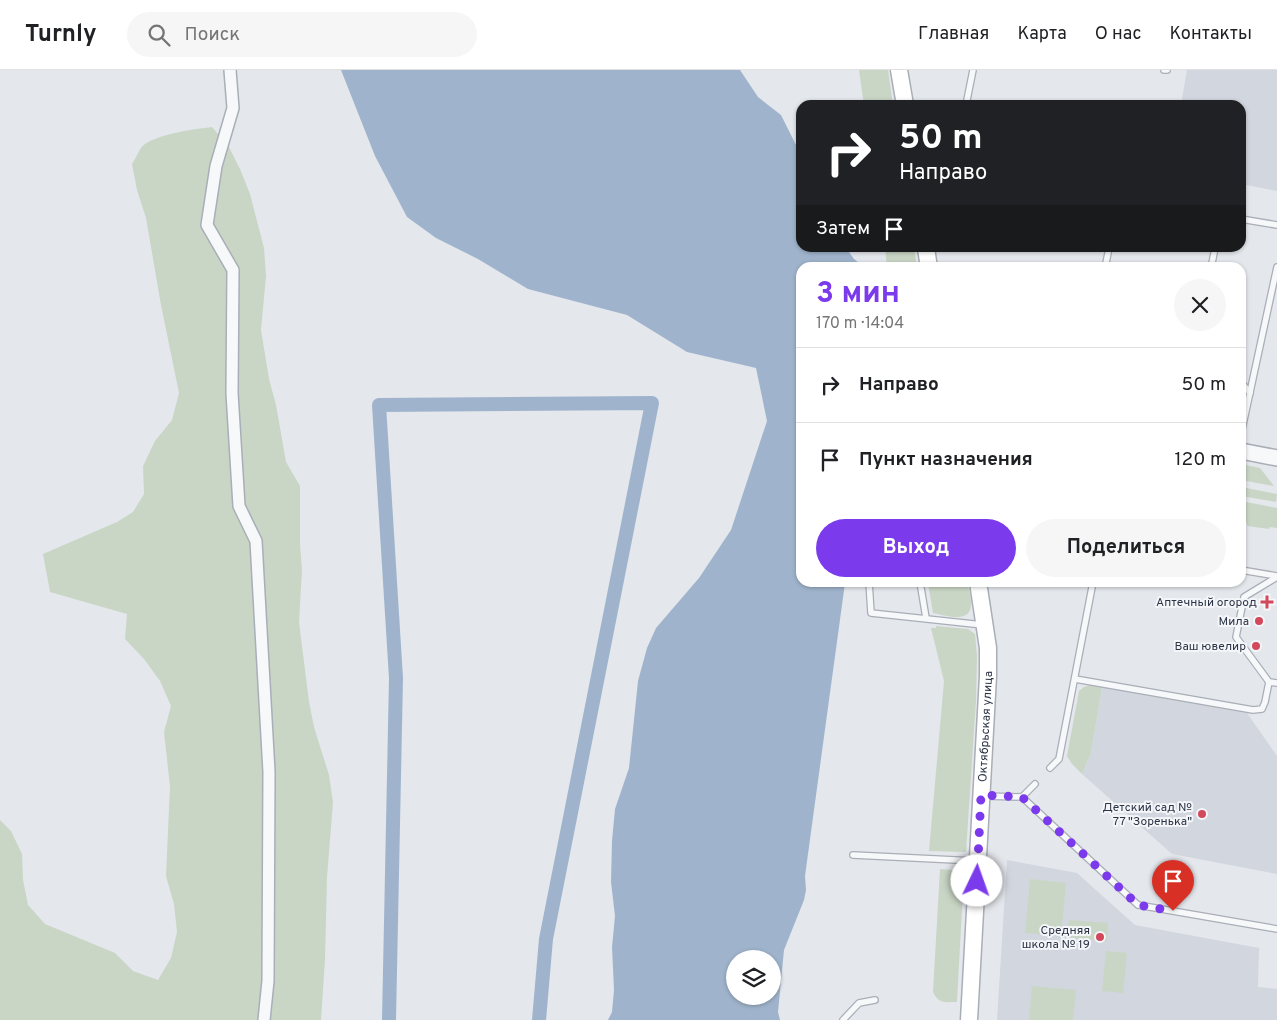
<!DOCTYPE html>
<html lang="ru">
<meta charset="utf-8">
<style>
body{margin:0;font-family:Overpass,sans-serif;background:#f6f6f6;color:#202124;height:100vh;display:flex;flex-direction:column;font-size:19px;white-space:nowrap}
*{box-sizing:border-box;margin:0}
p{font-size:16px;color:#757577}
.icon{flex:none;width:28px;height:28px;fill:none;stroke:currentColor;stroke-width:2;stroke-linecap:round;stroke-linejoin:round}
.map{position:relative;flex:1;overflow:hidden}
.sheet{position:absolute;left:796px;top:192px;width:450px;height:325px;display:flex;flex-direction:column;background:#fff;border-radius:15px;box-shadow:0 1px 4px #0004}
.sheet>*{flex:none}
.top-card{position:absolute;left:796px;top:30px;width:450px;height:152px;border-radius:15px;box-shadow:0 1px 4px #0004;background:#202124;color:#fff;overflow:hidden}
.tools{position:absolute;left:726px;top:880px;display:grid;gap:10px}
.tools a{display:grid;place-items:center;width:55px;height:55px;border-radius:50%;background:#fff;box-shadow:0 1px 4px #0004;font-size:25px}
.pin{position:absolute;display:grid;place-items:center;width:42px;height:42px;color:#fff;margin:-51px -21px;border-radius:50% 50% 50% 0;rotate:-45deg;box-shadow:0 0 5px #0007}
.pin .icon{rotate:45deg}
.me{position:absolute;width:55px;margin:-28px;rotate:3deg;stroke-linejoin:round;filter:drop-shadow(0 0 4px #0008)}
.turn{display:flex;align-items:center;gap:18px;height:105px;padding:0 20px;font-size:22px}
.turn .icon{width:65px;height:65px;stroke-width:2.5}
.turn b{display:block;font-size:35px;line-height:42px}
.then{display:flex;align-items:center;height:48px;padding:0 20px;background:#0003;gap:10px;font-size:19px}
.round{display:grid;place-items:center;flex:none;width:52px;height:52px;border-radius:26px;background:#f6f6f6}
.overview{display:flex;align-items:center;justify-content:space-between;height:85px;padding:0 20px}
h1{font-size:30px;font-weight:700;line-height:38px;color:#7c3aed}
.primary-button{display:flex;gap:10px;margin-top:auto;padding:10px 20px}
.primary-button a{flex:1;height:58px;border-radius:30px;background:#7c3aed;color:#fff;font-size:20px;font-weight:700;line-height:58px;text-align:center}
.primary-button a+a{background:#f6f6f6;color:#202124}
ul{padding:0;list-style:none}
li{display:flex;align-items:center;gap:15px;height:75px;padding:0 20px;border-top:1px solid #e0e0e0}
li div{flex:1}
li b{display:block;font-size:19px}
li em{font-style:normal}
header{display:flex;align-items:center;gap:30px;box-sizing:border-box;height:70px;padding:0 25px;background:#fff;border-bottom:1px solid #e0e0e0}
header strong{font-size:24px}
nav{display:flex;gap:28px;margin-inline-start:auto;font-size:18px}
.search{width:350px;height:45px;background:#f6f6f6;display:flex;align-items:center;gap:12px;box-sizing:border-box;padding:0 18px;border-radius:28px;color:#757577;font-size:19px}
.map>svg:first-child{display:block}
</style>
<header>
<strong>Turnly</strong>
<div class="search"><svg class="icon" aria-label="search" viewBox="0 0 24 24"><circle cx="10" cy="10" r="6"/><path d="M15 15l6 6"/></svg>Поиск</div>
<nav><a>Главная</a><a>Карта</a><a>О нас</a><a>Контакты</a></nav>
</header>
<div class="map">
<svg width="1277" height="950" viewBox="0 0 1277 950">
<rect width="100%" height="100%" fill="#e4e7ec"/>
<!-- built -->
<g fill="#d2d6de">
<path d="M1187,0H1277V121L1241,114V35H1181Z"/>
<path d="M1102,617L1247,643L1277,686V804L1172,784L1082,704L1091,683Z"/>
<path d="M1007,790L1077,803L1135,855L1259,878L1258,917L1277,919V950H997Z"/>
</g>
<!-- green -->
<g fill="#c9d6c5">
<path d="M859,0H888L893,35H864Z"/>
<path d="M212,57L229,77L240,99L250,124L264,178L266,206L261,260L269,309L276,335L286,392L300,416V474L302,500L299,552L309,632L314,657L329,705L333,732L327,807L325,889L321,950H0V750L11,761L22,784L23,810L28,835L45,854L115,883L133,901L158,910L171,888L177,862L174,834L166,806L170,716L164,662L171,636L160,611L144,589L125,569L127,544L50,522L43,484L117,452L133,442L144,424L143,396L155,371L172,350L179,323L161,235L146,148L137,120L132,94C136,89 139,78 145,74C159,64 195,59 212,57Z"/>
<path d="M885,178H914L917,197H887Z"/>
<path d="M1241,394L1260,398L1274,416L1241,410Z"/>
<path d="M1241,417L1277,424L1276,432L1241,426Z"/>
<path d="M1241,431L1277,438V458L1270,457L1269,459L1247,456V453L1241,452Z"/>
<path d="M928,513H967C969,520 972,529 971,536C969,554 944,545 933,543Z"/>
<path d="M936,556L968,559L975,564L977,586L976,631L966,782L929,781L944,611L931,558H936Z"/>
<path d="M1090,615L1102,617L1091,683L1082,704L1072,694L1067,686L1079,621L1084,617Z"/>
<path d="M940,799L964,801L957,932C944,932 939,934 933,922Z"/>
<path d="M1030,809L1066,813L1061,866L1025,863Z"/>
<path d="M1069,850L1108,853L1107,871L1067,867Z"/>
<path d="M1106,881L1127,883L1123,923L1102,921Z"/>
<path d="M1032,916L1076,920L1073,950H1029Z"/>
</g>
<!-- water -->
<path fill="#9fb4cc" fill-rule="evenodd" d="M341,0H740L758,27L781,45L797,77L801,82V178H846L854,189L864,197L801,198V512L845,513L805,806L806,820L804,830L784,880L778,942L780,950H608L612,942L614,920L612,877L615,846L611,812L612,771L615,739L629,698L638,611L647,578L656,558L699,508L731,460L767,351L756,298L687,282L627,245L528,219L478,189L436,168L407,147L375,86ZM735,889H772V926H735Z"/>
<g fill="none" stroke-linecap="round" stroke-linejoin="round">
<!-- canal -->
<path stroke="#9fb4cc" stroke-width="14" d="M389,950L396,608L379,335L652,333L546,869L539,950"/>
<!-- service casing -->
<g stroke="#a9aeb7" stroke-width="8">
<g id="service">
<path d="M1164,0H1167"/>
<path d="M966,35L973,0"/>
<path d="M1241,149L1277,155"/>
<path d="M1105,198L1109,178"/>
<path d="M1211,198L1215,178"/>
<path d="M1241,312L1250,323"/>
<path d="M1241,364L1277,197"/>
<path d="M1241,500L1277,506"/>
<path d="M1277,507L1244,527L1236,567L1269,612L1277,613"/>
<path d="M869,512L871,543L983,555"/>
<path d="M920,512L926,548"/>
<path d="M1075,609L1253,640L1262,639L1265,632L1269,612"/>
<path d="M1050,698L1059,689L1093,512"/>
<path d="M984,726L1022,727L1138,835L1277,859"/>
<path d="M1022,727L1035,714"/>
<path d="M853,785L976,791"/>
<path d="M843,950L859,933L875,930"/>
</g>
</g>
<!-- minor casing -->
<g stroke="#a9aeb7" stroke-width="14">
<path id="minor" d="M230,0L233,38L216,96L207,155L233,200L232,323L239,436L256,471L269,702L268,911L264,950"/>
</g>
<!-- tertiary casing -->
<g stroke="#a9aeb7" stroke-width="18">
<path id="tertiary" d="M1241,381L1277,388"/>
</g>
<!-- secondary casing -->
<g stroke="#a9aeb7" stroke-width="19">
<g id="secondary">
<path d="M899,0L905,35"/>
<path d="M926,178L929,198"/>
<path id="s1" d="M969,950L988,606V578L978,512"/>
</g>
</g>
<!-- service -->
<use href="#service" stroke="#f7f8fa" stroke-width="5.5"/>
<!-- minor -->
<use href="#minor" stroke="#f7f8fa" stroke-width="11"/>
<!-- tertiary -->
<use href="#tertiary" stroke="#f7f8fa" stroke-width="15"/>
<!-- secondary -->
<use href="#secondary" stroke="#fff" stroke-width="16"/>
</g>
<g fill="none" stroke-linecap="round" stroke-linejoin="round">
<!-- route -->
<path stroke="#7c3aed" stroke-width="9" stroke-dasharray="0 16.2" d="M977,811L981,725L1022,727L1138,835L1173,841"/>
</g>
<!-- markers -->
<g fill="#d1495b" stroke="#f4f6f9" stroke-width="2">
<path d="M1264.5 524.5h5v5h5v5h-5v5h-5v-5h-5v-5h5z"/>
<circle cx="1259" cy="551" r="5"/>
<circle cx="1256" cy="576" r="5"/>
<circle cx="1202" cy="744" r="5"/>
<circle cx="1100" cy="867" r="5"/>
</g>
<g text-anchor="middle" stroke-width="4" stroke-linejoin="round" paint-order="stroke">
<!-- poi labels -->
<g font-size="12" fill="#2b3445" stroke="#f4f6f9" text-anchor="end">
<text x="1257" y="536">Аптечный огород</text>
<text x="1249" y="555">Мила</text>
<text x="1246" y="580">Ваш ювелир</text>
<text x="1192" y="741">Детский сад №<tspan x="1192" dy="14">77 "Зоренька"</tspan></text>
<text x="1090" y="864">Средняя<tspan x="1090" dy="14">школа № 19</tspan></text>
</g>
<!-- street labels -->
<g font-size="12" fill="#2b3445" stroke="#f4f6f9">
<text dy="4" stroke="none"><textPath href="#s1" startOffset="294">Октябрьская улица</textPath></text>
</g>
</g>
</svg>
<div class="tools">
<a><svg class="icon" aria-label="layers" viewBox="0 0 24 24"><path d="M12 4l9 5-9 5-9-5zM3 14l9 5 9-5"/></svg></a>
</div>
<div class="pin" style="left:1173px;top:841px;background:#d93025"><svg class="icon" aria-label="arrive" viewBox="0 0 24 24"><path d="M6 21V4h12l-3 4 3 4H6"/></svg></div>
<svg class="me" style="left:977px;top:811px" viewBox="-20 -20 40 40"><circle r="19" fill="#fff"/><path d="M0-13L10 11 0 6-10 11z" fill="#7c3aed"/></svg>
<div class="top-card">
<div class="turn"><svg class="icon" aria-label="right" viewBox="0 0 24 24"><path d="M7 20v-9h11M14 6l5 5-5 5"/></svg><div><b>50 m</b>Направо</div></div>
<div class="then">Затем<svg class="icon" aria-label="arrive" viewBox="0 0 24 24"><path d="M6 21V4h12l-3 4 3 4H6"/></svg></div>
</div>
<section class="sheet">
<div class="overview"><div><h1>3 мин</h1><p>170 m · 14:04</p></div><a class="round"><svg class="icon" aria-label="close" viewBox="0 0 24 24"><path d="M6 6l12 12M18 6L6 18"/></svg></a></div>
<ul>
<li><svg class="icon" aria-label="right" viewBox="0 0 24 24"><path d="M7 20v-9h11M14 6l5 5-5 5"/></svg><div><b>Направо</b></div><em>50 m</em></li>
<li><svg class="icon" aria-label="arrive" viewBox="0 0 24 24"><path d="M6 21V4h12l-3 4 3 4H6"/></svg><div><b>Пункт назначения</b></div><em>120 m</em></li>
</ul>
<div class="primary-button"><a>Выход</a><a>Поделиться</a></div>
</section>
</div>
